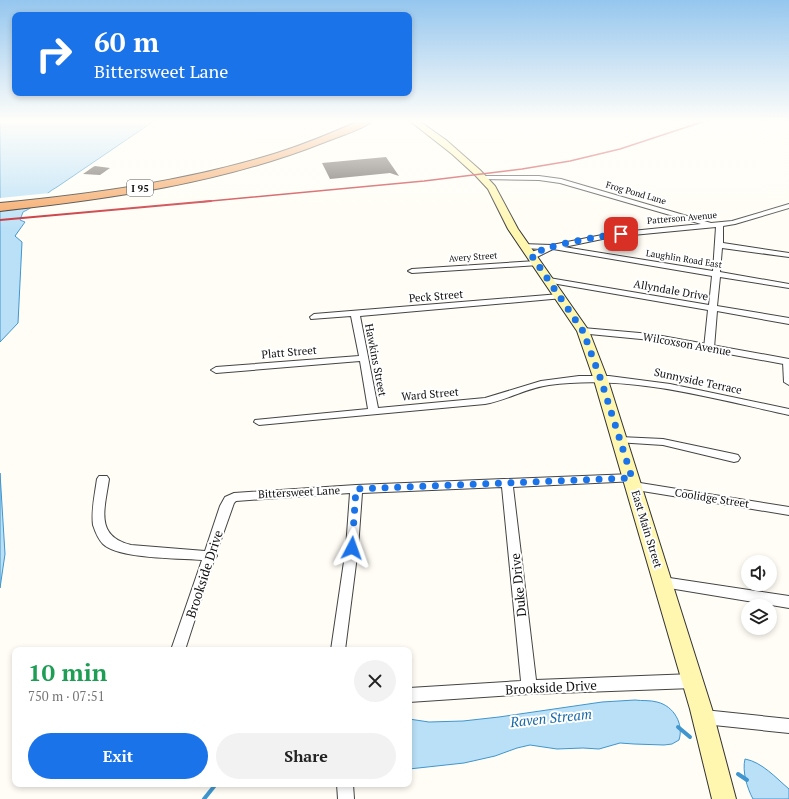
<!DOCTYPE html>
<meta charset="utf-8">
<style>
body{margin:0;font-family:"PT Serif",serif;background:#f2f2f2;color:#222;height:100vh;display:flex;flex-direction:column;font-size:15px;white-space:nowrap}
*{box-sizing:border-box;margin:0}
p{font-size:13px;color:#767676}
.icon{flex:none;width:22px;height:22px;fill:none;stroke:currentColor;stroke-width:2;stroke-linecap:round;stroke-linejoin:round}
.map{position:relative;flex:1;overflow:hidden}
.panel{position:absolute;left:12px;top:647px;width:400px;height:140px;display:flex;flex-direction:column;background:#fff;border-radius:8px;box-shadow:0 2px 6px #0003}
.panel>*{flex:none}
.banner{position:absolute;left:12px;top:12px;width:400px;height:84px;border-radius:8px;box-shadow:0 2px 6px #0003;background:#1a73e8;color:#fff;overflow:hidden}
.buttons{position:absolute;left:741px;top:555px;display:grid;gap:8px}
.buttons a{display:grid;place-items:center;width:36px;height:36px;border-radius:50%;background:#fff;box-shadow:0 2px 6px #0003;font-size:20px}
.pin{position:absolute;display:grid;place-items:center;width:34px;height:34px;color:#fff;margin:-17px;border-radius:8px;box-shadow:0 2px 6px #0006}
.me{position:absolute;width:44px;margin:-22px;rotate:4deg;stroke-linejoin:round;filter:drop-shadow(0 0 3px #0008)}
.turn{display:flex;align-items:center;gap:14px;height:84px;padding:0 16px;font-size:18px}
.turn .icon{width:52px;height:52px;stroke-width:2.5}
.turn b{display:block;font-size:28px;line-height:34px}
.round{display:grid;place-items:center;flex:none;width:42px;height:42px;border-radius:21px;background:#f2f2f2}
.summary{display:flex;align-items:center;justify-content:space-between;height:68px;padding:0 16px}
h1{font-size:24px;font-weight:700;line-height:30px;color:#1e9e55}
.button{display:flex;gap:8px;margin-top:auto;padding:8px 16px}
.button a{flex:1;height:46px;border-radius:24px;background:#1a73e8;color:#fff;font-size:16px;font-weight:700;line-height:46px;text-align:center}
.button a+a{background:#f2f2f2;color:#222}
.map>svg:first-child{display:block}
</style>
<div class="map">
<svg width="789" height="799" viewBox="0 0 789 799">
<rect width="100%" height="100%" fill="#fffdf5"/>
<!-- water -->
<g fill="#b9e0f7" stroke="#3f96cf">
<path d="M0,121H154L57,187C42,195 39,205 23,212L20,220L25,222L15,236L22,242L18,323L0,342Z"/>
<path d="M0,473L5,554L0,588Z"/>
<path d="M635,700C642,701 650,700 657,702C674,706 684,724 679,740L672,744L664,745L634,744L620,743L599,749L583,748L557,749L530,745L517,748L495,756L464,763L409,769V719L429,722L463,721L499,717L602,702Z"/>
<path d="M745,759C762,762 776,778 789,789V799H753C747,788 742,771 745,759Z"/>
</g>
<!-- pier -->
<path fill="#fffdf5" d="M50,193L38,206L0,210V198Z"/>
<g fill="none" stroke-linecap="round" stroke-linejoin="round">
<!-- stream -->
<g stroke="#3f96cf" stroke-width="4">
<path d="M678,727L690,737"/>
<path d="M738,774L747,780"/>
<path d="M204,799L216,784"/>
</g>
</g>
<!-- building -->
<g fill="#5a524d">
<path d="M386,157L399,176L390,173L330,179L322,163Z"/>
<path d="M93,167L95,166L110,168L100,175L83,174Z"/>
</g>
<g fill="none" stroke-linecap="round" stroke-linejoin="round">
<!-- minor casing -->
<g stroke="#444" stroke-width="2">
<g id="minor">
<path d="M484,176H539L561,179L711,223L732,221L789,204V208L735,224L723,226V243L789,253V257L722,248L720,272L789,284V288L720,277L717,306L789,318V324L717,311L714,348L709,351L704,348L708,310L546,282L545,280L549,278L709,305L712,276L553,249L535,258H529L528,256L531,252L541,249L524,248L520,246L521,244L552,245L612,233L701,224L560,183L539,180L482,179L481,178ZM716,227L713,271L564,247L612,237Z"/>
<path d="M536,261L540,263L539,265L412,273L408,271L412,269Z"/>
<path d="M560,294H563L564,296L563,298L360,316L378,408L485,398L541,381L579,376H609L670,384L789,409V415C711,398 630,374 549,385C527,388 507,400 485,404L259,425L254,422L255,420L368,409L360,361L216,373L211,370L216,367L359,356L351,316L311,319L310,317L314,314Z"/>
<path d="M788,359H789V385L784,382L783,362Z"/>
<path d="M620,437L663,439L734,454L738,455L740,458L738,461L734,462L663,445L616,442L615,440L616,438Z"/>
<path d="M632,474L636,475L638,478L636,481L513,487L536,680L693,674L698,676L700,681L698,686L693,688L529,694L409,702V688L521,681L502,487L362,493L358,548L345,650H331L346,548L350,493L236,501L234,503L216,554L217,556L214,560L185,650H171L202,560C178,558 119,559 103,544C98,539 95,531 93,525C91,510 95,494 97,479L99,476H107L109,479C105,508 94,536 131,545L205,551L220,506L225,497L234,493L356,485Z"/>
<path d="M634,482L789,507V515L630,489L628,486L630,483Z"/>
<path d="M663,577L789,596V608L663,587L658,586L656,582L658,578Z"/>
<path d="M704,710L789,719V733L704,724L699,722L696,717L699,712Z"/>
<path d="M337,784H353L354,799H338Z"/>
</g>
</g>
<!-- tertiary casing -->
<g stroke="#444" stroke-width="2">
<path id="tertiary" d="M583,328L651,334L789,359V365L651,340L579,333L578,331L579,329Z"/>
</g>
<!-- secondary casing -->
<g stroke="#333" stroke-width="2">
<path id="secondary" d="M410,121H419L446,140L480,170L495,186L518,229L589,331L608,380L712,709L736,799H712L690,709L594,380L577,331L508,229L488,189L474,174L452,154Z"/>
</g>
<!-- motorway casing -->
<g stroke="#222" stroke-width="2">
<path id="motorway" d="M359,121H372C364,129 337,137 325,142C222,183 110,199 0,211V203C93,194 187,181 277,153C305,144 332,133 359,121Z"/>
</g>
<!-- minor -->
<use href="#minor" fill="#fff" fill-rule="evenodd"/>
<!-- tertiary -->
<use href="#tertiary" fill="#fff" fill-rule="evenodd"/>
<!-- secondary -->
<use href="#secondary" fill="#fff6b0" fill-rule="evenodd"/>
<!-- motorway -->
<use href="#motorway" fill="#f5a25d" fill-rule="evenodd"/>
<!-- rail-far1 -->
<path stroke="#c4262e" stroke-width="1.5" d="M200,202L424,181L522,169L570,161L620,149L705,121"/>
<!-- rail -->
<path stroke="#c4262e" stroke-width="2" d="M0,220L211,201"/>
</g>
<!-- sky -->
<linearGradient id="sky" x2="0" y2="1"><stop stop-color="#95c6ee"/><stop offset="0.52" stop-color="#fffefa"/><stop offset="1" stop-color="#fffefa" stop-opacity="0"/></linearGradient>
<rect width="789" height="233" fill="url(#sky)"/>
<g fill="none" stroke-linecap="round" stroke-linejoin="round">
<!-- route -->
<path stroke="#1a73e8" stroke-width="7" stroke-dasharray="0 12.6" d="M352,548L356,489L632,478L601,380L583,331L532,256C538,246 606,235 621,234"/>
</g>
<g text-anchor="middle" stroke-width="4" stroke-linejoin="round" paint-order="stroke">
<!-- far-street labels -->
<g font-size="9" fill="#111" stroke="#fff">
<text transform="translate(636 193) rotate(16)" y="3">Frog Pond Lane</text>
<text transform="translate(682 218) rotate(-5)" y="3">Patterson Avenue</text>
<text transform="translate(473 257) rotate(-4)" y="3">Avery Street</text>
<text transform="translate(684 259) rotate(9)" y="3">Laughlin Road East</text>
</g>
<!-- shield labels -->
<rect fill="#fff" stroke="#585858" stroke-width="1" x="127" y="180" width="26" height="16" rx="3"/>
<g font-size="10" font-weight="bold" fill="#111">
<text x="140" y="192">I 95</text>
</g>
<!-- street labels -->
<g font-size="11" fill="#111" stroke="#fff">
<text transform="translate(671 290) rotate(10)" y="4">Allyndale Drive</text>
<text transform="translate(436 296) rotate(-5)" y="4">Peck Street</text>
<text transform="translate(687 344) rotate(10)" y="4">Wilcoxson Avenue</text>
<text transform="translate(289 352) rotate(-5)" y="4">Platt Street</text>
<text transform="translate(376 360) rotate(79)" y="4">Hawkins Street</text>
<text transform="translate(698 381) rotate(12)" y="4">Sunnyside Terrace</text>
<text transform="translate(430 394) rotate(-5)" y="4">Ward Street</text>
<text transform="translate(299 492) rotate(-3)" y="4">Bittersweet Lane</text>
<text transform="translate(712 498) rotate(9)" y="4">Coolidge Street</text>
<text transform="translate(647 529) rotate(73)" y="4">East Main Street</text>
</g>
<!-- near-street labels -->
<g font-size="13" fill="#111" stroke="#fff">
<text transform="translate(204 574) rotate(-72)" y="5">Brookside Drive</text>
<text transform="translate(518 585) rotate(-96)" y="5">Duke Drive</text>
<text transform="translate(551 687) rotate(-3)" y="5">Brookside Drive</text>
</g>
<!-- near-water labels -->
<g font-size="14" font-style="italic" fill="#1768a6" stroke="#fff">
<text transform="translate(551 718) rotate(-6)" y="5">Raven Stream</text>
</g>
</g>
</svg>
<div class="buttons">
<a><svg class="icon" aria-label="sound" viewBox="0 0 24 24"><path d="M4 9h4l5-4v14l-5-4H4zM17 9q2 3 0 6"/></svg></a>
<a><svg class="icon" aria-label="layers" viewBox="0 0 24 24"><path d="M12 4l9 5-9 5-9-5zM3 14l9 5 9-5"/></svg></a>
</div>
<div class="pin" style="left:621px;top:234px;background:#d93025"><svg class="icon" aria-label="arrive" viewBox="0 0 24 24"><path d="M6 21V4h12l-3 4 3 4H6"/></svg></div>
<svg class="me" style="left:352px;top:548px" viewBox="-20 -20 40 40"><path d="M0-17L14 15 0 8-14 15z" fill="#1a73e8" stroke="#fff" stroke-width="4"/></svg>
<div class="banner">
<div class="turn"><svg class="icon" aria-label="right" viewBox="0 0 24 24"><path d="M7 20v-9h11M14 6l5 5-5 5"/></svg><div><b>60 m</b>Bittersweet Lane</div></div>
</div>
<section class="panel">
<div class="summary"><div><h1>10 min</h1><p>750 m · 07:51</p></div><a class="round"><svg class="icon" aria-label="close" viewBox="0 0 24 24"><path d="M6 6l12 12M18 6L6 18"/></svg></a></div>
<div class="button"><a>Exit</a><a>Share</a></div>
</section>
</div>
